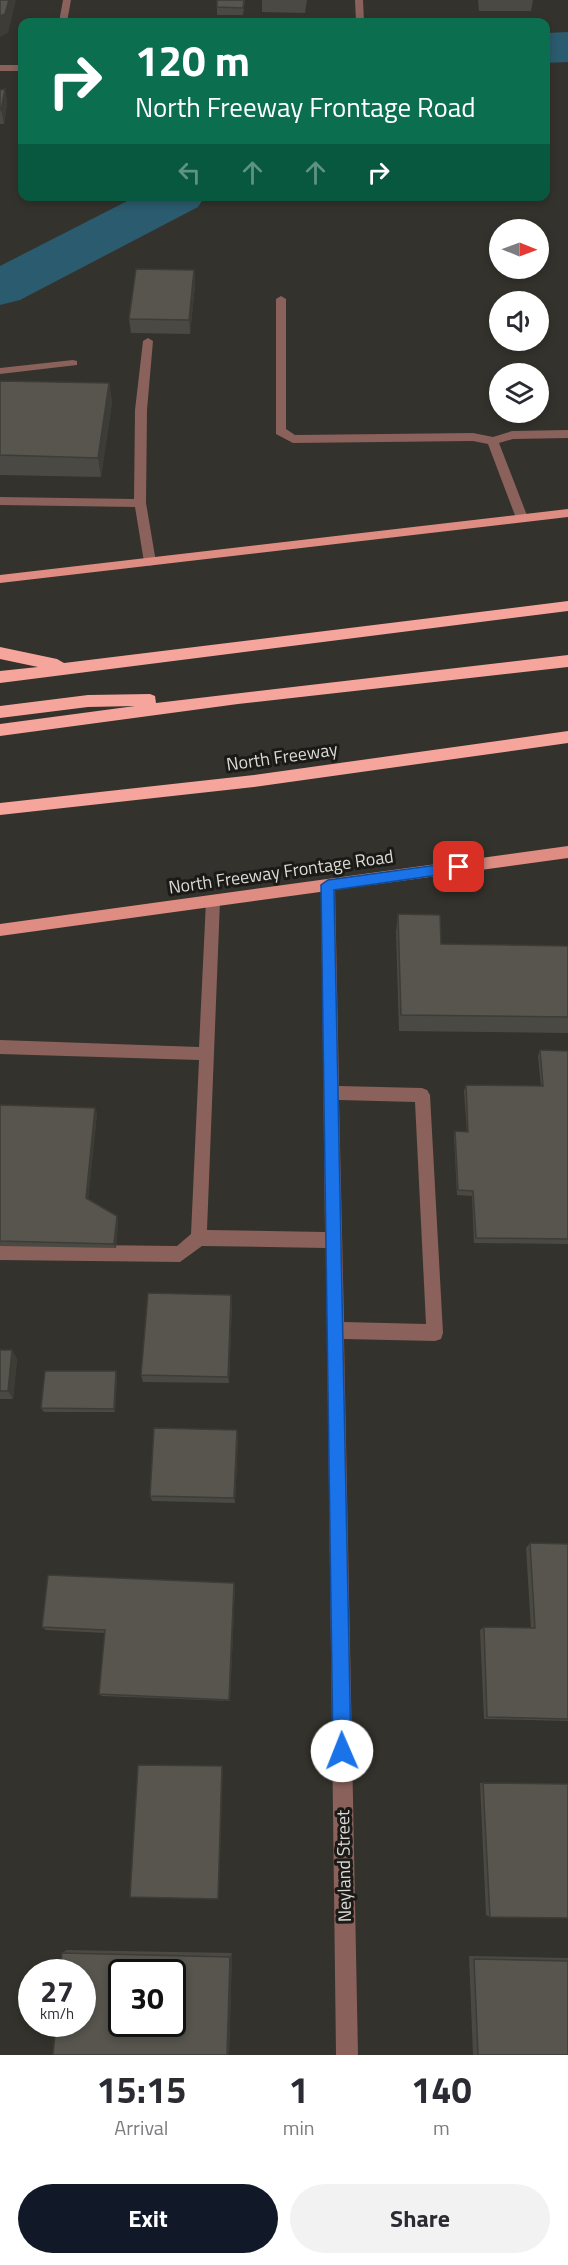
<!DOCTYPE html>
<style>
body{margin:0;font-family:"Titillium Web",sans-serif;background:#f2f2f3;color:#2b2b33;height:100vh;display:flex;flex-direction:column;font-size:22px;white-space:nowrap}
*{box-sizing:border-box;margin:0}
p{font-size:20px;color:#7c7c81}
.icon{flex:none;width:33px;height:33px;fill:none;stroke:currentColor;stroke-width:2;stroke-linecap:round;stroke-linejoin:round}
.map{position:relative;height:2055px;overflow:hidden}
.drawer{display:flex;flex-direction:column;background:#fff;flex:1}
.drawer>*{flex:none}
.hud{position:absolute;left:18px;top:18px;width:532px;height:183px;border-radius:12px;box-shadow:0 3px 9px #0003;background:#0b6e4f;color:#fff;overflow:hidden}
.needle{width:39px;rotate:91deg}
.buttons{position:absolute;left:489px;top:219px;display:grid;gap:12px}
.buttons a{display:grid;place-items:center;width:60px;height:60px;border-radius:50%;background:#fff;box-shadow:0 3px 9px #0003;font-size:30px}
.speed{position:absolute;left:18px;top:1959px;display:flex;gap:12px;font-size:30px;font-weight:700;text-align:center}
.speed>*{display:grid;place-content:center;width:78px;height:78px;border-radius:50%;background:#fff;box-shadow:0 3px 9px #0003;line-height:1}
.speed small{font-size:15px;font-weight:400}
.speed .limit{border:3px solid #111;border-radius:9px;background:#fff;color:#111}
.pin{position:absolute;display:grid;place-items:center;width:51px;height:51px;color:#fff;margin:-26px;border-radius:12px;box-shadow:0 3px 9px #0006}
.me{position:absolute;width:66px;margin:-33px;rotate:359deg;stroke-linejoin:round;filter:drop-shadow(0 0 4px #0008)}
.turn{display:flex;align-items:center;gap:21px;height:126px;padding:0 18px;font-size:27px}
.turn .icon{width:78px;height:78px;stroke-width:2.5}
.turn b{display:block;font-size:42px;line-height:51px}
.lanes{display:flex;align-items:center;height:57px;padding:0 18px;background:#0003;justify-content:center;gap:30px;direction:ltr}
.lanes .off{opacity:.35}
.eta{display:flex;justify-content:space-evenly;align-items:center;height:102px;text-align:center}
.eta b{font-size:36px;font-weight:700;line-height:42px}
.cta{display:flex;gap:12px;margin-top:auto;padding:12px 18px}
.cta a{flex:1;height:69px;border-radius:36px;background:#111827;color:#fff;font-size:24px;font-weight:700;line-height:69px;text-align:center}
.cta a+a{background:#f2f2f3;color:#2b2b33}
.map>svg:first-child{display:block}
</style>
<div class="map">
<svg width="568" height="2055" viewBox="0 0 568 2055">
<rect width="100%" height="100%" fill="#34322c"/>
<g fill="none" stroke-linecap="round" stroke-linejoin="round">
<!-- river -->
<g fill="#2b5b6e" fill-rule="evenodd">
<path d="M568,32V62L546,63V33Z"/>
<path d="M137,196H205L198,207L20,300L0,305V266Z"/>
</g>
<!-- minor -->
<g fill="#8a615b" fill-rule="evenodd">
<path d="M63,0H71L67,22H59Z"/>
<path d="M355,0H363L364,22H356Z"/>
<rect x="0" y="65" width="22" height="6"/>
<path d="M281,296L286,299V429L295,435L473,433L493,437L512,431L568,430V438L513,439L499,443L528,518L526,521L522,522L516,518L488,444L473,441L293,443L276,434V299Z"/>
<path d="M148,338L153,341L147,410L146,503L156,562L150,566L144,562L135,507L0,505V497L134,499L135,410L143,341Z"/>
<path d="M73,360L77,361V365L0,374V368Z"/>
<path d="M328,880L335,886L339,1086L422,1088L427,1090L430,1095L443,1333L441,1339L435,1341L344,1339L358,2055H336L326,1248L202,1246L180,1262L0,1260V1244L177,1246L191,1234L199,1060L0,1054V1040L199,1047L206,901L213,895L220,901L207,1230L325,1232L321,886ZM339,1100L415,1102L426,1324L344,1322Z"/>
</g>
<!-- major -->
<g fill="#df8d83" fill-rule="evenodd">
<path d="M568,509V517L0,583V575Z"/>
<path d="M568,846V858L0,936V924Z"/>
</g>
<!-- highway -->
<g fill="#f5a59b" fill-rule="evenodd">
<path d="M568,601V611L0,683V671L38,667L0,659V647L57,659L64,663Z"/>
<path d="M568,655V667L238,704L0,736V724L135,706L88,707L0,718V706L88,695L150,694L155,696L156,703Z"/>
<path d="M568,731V743L254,787L0,815V803L254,775Z"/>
</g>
</g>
<!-- wall -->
<g fill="#4b4943">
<path d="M217,0H245L243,15H217Z"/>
<path d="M262,0H307L305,13L262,12Z"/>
<path d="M478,0H533L531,11H479Z"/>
<path d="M5,89L7,103L4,124H0V90Z"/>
<path d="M194,270L195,284L190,334L131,333L129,319Z"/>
<path d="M0,381L109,383L112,402L101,477L0,475Z"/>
<path d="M398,914L441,944L568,946V1033L399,1031L396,932Z"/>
<path d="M540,1050L568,1051V1244L474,1243L472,1196L457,1195L454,1137L455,1131L467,1132L464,1091L466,1085L541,1086L538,1056Z"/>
<path d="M0,1105L95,1108L97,1113L88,1199L118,1221L116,1248L0,1246Z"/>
<path d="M232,1303L229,1383L143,1382L141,1375Z"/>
<path d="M0,1350H12L17,1359L13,1399H0Z"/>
<path d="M117,1375L115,1412H44L41,1408Z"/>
<path d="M238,1436L235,1503L152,1501L150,1496Z"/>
<path d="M530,1543L568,1544V1721L484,1719L480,1630L484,1627L531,1628L526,1548Z"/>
<path d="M235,1586L230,1701L102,1696L99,1694L105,1633L46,1630L42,1627Z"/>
<path d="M480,1783H483L490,1917L486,1915Z"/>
<path d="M67,1950L232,1953L229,2055H53L62,1953Z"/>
<path d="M469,1956L568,1958V2055H473Z"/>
</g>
<!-- shaded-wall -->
<g fill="#3d3c37">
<path d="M9,0H16L8,33L0,37V16Z"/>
<path d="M5,89L7,103L4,124L1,110Z"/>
<path d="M194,270L195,284L190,334L189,320Z"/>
<path d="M109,383L112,402L101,477L98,458Z"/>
<path d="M95,1108L97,1113L88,1203L86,1198Z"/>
<path d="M117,1216L118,1221L116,1248L114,1244Z"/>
<path d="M231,1295L232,1303L229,1383L228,1377Z"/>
<path d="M12,1350L17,1359L13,1399L8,1391Z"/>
<path d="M116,1371L117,1375L115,1412L114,1409Z"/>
<path d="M237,1430L238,1436L235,1503L234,1498Z"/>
<path d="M234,1583L235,1586L230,1701L229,1700Z"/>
<path d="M222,1766L223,1767L219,1897L218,1899Z"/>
<path d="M232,1953L229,2055H227L230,1957Z"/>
</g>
<!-- building -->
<g fill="#57554e" stroke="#3d3c37" stroke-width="1.5" fill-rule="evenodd">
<path d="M0,0H9L5,14L0,16Z"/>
<path d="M217,0H244L243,8L217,7Z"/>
<path d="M5,89L1,110H0V90Z"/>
<path d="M136,269L194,270L189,320L129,319Z"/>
<path d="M0,381L109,383L98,458L0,455Z"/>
<path d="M398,914L440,915L441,944L568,946V1017L401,1015Z"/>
<path d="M540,1050L568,1051V1239L476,1238L473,1191L458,1190L455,1131L468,1132L466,1085L543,1086Z"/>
<path d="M0,1105L95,1108L86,1198L117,1216L114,1244L0,1241Z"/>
<path d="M148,1293L231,1295L228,1377L141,1375Z"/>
<path d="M0,1350H12L8,1391H0Z"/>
<path d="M45,1371H116L114,1409L41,1408Z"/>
<path d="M154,1428L237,1430L234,1498L150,1496Z"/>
<path d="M530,1543L568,1544V1719L487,1717L484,1627L535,1628Z"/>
<path d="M48,1575L234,1583L229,1700L99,1694L105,1630L42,1627Z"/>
<path d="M138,1765L222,1766L218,1899L130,1897Z"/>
<path d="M483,1783L568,1784V1918L490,1917Z"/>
<path d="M62,1953L230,1957L227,2055H53L56,2024H82V1972H60ZM122,1972H172V2024H122Z"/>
<path d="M474,1959L568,1961V2055H478Z"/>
</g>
<!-- route -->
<path fill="#1a73e8" stroke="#114b97" stroke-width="1.5" d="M459,862L465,867L459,872L334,890L351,1751L348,1757L342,1760L335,1757L333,1751L321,885L328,880Z"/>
<g text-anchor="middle" stroke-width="6" stroke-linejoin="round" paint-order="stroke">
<!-- street labels -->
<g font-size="18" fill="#dbdad6" stroke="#1b1a17">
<text transform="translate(282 757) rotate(-8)" y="6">North Freeway</text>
<text transform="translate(281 872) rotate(-8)" y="6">North Freeway Frontage Road</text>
<text transform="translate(344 1866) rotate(-91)" y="6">Neyland Street</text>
</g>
</g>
</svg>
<div class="buttons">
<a><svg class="needle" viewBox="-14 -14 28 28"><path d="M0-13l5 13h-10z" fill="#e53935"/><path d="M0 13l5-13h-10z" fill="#7c7c81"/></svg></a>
<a><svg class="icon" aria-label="sound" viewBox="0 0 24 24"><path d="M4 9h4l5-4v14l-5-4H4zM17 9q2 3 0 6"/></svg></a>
<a><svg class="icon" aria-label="layers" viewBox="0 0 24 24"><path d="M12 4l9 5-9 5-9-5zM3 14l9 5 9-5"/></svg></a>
</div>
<div class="speed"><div>27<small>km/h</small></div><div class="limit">30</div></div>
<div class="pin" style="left:459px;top:867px;background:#d93025"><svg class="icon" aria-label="arrive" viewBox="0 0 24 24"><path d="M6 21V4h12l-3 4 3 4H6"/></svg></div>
<svg class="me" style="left:342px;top:1751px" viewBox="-20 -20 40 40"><circle r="19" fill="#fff"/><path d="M0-13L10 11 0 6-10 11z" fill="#1a73e8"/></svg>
<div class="hud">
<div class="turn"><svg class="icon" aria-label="right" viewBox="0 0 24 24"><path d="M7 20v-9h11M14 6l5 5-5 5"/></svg><div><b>120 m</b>North Freeway Frontage Road</div></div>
<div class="lanes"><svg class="icon off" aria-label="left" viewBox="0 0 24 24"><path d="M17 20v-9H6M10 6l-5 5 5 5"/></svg><svg class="icon off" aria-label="ahead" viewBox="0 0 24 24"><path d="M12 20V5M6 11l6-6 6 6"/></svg><svg class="icon off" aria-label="ahead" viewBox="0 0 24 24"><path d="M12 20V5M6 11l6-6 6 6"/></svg><svg class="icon" aria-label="right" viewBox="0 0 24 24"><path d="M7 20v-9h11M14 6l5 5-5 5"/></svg></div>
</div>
</div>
<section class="drawer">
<div class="eta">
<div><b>15:15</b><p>Arrival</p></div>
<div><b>1</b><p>min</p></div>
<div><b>140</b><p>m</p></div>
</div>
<div class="cta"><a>Exit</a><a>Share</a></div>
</section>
